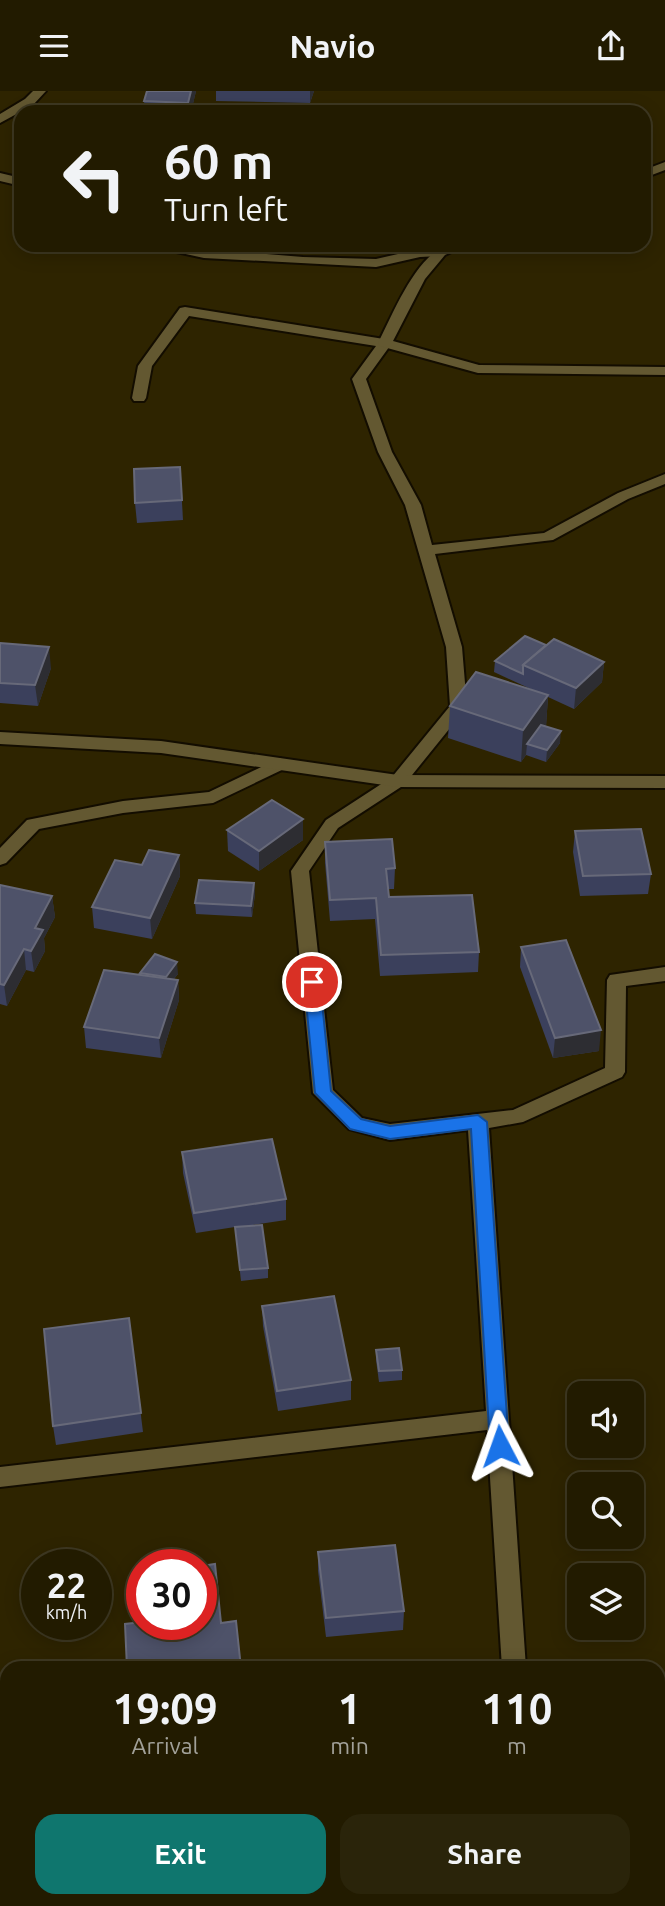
<!DOCTYPE html>
<style>
body{margin:0;font-family:Ubuntu,sans-serif;background:#2a240a;color:#f1f3f6;height:100vh;display:flex;flex-direction:column;font-size:26px;white-space:nowrap}
*{box-sizing:border-box;margin:0}
p{font-size:23px;color:#a2a199}
.icon{flex:none;width:38px;height:38px;fill:none;stroke:currentColor;stroke-width:2;stroke-linecap:round;stroke-linejoin:round}
.map{position:relative;flex:1;overflow:hidden}
.sheet{position:absolute;left:0px;top:1570px;width:665px;height:247px;display:flex;flex-direction:column;background:#221b00;border-radius:21px 21px 0 0;box-shadow:0 4px 18px #0003,0 0 0 2px #3f3922}
.sheet>*{flex:none}
.top-card{position:absolute;left:14px;top:14px;width:637px;height:147px;border-radius:21px;box-shadow:0 4px 18px #0003,0 0 0 2px #3f3922;background:#221b00;color:#f1f3f6;overflow:hidden}
.controls{position:absolute;left:567px;top:1290px;display:grid;gap:14px}
.controls a{display:grid;place-items:center;width:77px;height:77px;border-radius:14px;background:#221b00;box-shadow:0 4px 18px #0003,0 0 0 2px #3f3922;font-size:35px}
.speed{position:absolute;left:21px;top:1458px;display:flex;gap:14px;font-size:35px;font-weight:700;text-align:center}
.speed>*{display:grid;place-content:center;width:91px;height:91px;border-radius:50%;background:#221b00;box-shadow:0 4px 18px #0003,0 0 0 2px #3f3922;line-height:1}
.speed small{font-size:18px;font-weight:400}
.speed .limit{border:10px solid #d22;background:#fff;color:#111}
.pin{position:absolute;display:grid;place-items:center;width:60px;height:60px;color:#fff;margin:-30px;border:4px solid #fff;border-radius:50%;box-shadow:0 2px 7px #0007}
.me{position:absolute;width:77px;margin:-38px;rotate:356deg;stroke-linejoin:round;filter:drop-shadow(0 0 5px #0008)}
.turn{display:flex;align-items:center;gap:24px;height:147px;padding:0 35px;font-size:32px}
.turn .icon{width:91px;height:91px;stroke-width:2.5}
.turn b{display:block;font-size:49px;line-height:60px}
.eta{display:flex;justify-content:space-evenly;align-items:center;height:119px;text-align:center}
.eta b{font-size:42px;font-weight:600;line-height:49px}
.cta{display:flex;gap:14px;margin-top:auto;padding:14px 35px}
.cta a{flex:1;height:80px;border-radius:21px;background:#0f766e;color:#fff;font-size:28px;font-weight:600;line-height:80px;text-align:center}
.cta a+a{background:#2a240a;color:#f1f3f6}
header{display:flex;justify-content:space-between;align-items:center;height:91px;padding:0 35px;background:#221b00;font-size:32px;font-weight:600}
.map>svg:first-child{display:block}
</style>
<header><svg class="icon" aria-label="menu" viewBox="0 0 24 24"><path d="M4 6h16M4 12h16M4 18h16"/></svg>Navio<svg class="icon" aria-label="share" viewBox="0 0 24 24"><path d="M12 15V3M7 8l5-5 5 5M5 13v7h14v-7"/></svg></header>
<div class="map">
<svg width="665" height="1815" viewBox="0 0 665 1815">
<rect width="100%" height="100%" fill="#2e2400"/>
<g fill="none" stroke-linecap="round" stroke-linejoin="round">
<!-- minor casing -->
<g stroke="#130d00" stroke-width="4">
<g id="minor">
<path d="M33,0H46L33,14L0,32V23L25,8Z"/>
<path d="M0,82L21,87V95L0,90Z"/>
<path d="M156,154L303,166L376,168L420,158L440,157L447,161L440,165L420,166L376,176L204,167L158,157Z"/>
<path d="M185,216L390,249L392,252L366,288L392,361L421,414L432,454L544,442L618,402L665,383V393L628,408L553,449L435,463L462,556L467,616L404,694L338,737L309,780L333,999L362,1027L390,1033L513,1019L605,977L607,889L610,884L665,876V890L626,895L625,981L622,986L523,1031L489,1037L526,1577H502L487,1339L0,1396V1376L486,1320L468,1039L390,1049L349,1038L313,1002L291,780L326,729L392,686L450,615L446,556L405,414L378,361L352,288L376,255L189,225L152,275L146,307L144,310H134L132,307L138,275L180,217Z"/>
<path d="M280,667L289,673L286,677L213,712L123,722L39,738L6,772L0,774V757L27,729L123,710L209,701Z"/>
<path d="M7,1673V1697L0,1698V1674Z"/>
<rect x="500" y="1810" width="26" height="5"/>
</g>
</g>
<!-- tertiary casing -->
<g stroke="#130d00" stroke-width="4">
<g id="tertiary">
<path d="M665,71V79L644,87V79Z"/>
<path d="M447,154H466L445,164L425,188L393,250L479,274L665,276V284L478,282L380,255L378,252C393,223 415,166 447,154Z"/>
<path d="M0,641L161,650L398,684L665,685V697L398,696L161,662L0,653Z"/>
</g>
</g>
<!-- minor -->
<use href="#minor" fill="#635831" fill-rule="evenodd"/>
<!-- tertiary -->
<use href="#tertiary" fill="#635831" fill-rule="evenodd"/>
</g>
<!-- wall -->
<g fill="#3b405c">
<path d="M196,0L191,21H145L144,10Z"/>
<path d="M216,0H314L310,12L216,10Z"/>
<path d="M340,154H370L355,156V162H344Z"/>
<path d="M180,376L183,429L137,432L135,412Z"/>
<path d="M0,552L51,577L38,615L0,612Z"/>
<path d="M546,554L604,571L602,591L574,618L548,606L546,635L560,652L546,671L526,664L521,671L448,647L450,615L535,600L494,581L495,570Z"/>
<path d="M227,739L303,749L259,780L228,760Z"/>
<path d="M575,740L651,783L648,803L580,805L573,761Z"/>
<path d="M325,751L395,777L394,798H388L389,806L479,861L478,881L380,885L375,828L330,830L325,772Z"/>
<path d="M179,764L180,785L152,848L94,837L92,816L142,774Z"/>
<path d="M254,792L255,803L252,826L196,823L195,812Z"/>
<path d="M0,794L52,805L55,826L44,847L45,860L34,881L26,879L7,915L0,913Z"/>
<path d="M521,856L599,960L553,967L520,876Z"/>
<path d="M140,882L178,883L174,888L178,889L179,909L161,967L86,957L84,936L140,884Z"/>
<path d="M182,1061L286,1108V1129L238,1136L268,1177V1187L241,1190L235,1136L196,1142L183,1082Z"/>
<path d="M262,1215L351,1289V1309L278,1320L263,1235Z"/>
<path d="M129,1227L143,1341L56,1354L53,1335Z"/>
<path d="M376,1259L402,1279V1289L379,1291L376,1269Z"/>
<path d="M318,1461L404,1520L403,1539L326,1546L318,1480Z"/>
</g>
<!-- shaded-wall -->
<g fill="#2d2d32">
<path d="M191,0H196L191,21H189L188,12Z"/>
<path d="M310,0H314L310,12Z"/>
<path d="M49,556L51,577L38,615L35,594Z"/>
<path d="M604,571L602,591L574,618L576,597Z"/>
<path d="M548,604L546,636L527,653L526,664L521,671L523,639Z"/>
<path d="M561,640L560,652L546,671L547,659Z"/>
<path d="M303,728V749L259,780V760Z"/>
<path d="M179,764L180,785L152,848L150,827Z"/>
<path d="M254,792L255,803L252,826L251,815Z"/>
<path d="M52,805L55,826L44,847L45,860L34,881L31,860L35,837Z"/>
<path d="M24,858L26,879L7,915L4,894Z"/>
<path d="M177,871L178,883L166,897V886Z"/>
<path d="M178,889L179,909L161,967L159,947Z"/>
<path d="M601,939L599,960L553,967L555,947Z"/>
</g>
<!-- building -->
<g fill="#4e5269" stroke="#676979" stroke-width="2">
<path d="M147,0H191L188,12L144,10Z"/>
<path d="M180,376L182,409L135,412L134,378Z"/>
<path d="M525,545L546,554L523,574V583L495,570Z"/>
<path d="M554,548L604,571L576,597L523,574Z"/>
<path d="M0,552L49,556L35,594L0,592Z"/>
<path d="M476,581L548,604L523,639L450,615Z"/>
<path d="M541,634L561,640L547,659L527,653Z"/>
<path d="M272,709L303,728L259,760L227,739Z"/>
<path d="M641,738L651,783L583,785L575,740Z"/>
<path d="M392,748L395,777L386,778L389,806L472,804L479,861L381,864L376,807L330,809L325,751Z"/>
<path d="M149,759L179,764L150,827L92,816L115,769L142,774Z"/>
<path d="M199,789L254,792L251,815L195,812Z"/>
<path d="M0,794L52,805L35,837L43,839L31,860L24,858L4,894L0,893Z"/>
<path d="M566,849L601,939L555,947L521,856Z"/>
<path d="M155,863L177,871L166,886L140,882Z"/>
<path d="M104,879L178,889L159,947L84,936Z"/>
<path d="M272,1048L286,1108L194,1122L182,1061Z"/>
<path d="M262,1134L268,1177L240,1179L235,1136Z"/>
<path d="M334,1205L351,1289L277,1300L262,1215Z"/>
<path d="M129,1227L141,1322L53,1335L44,1238Z"/>
<path d="M399,1257L402,1279L379,1280L376,1259Z"/>
<path d="M395,1454L404,1520L326,1527L318,1461Z"/>
<path d="M215,1473L221,1532L236,1530L241,1577H127L125,1533L142,1531V1533H201V1475Z"/>
</g>
<!-- route -->
<path fill="#1a73e8" stroke="#114b97" stroke-width="2" d="M312,886L320,891L331,1000L361,1028L390,1035L478,1024L487,1031L509,1355L506,1361L500,1363L493,1361L490,1355L471,1038L390,1048L350,1038L315,1002L304,891Z"/>
</svg>
<div class="controls">
<a><svg class="icon" aria-label="sound" viewBox="0 0 24 24"><path d="M4 9h4l5-4v14l-5-4H4zM17 9q2 3 0 6"/></svg></a>
<a><svg class="icon" aria-label="search" viewBox="0 0 24 24"><circle cx="10" cy="10" r="6"/><path d="M15 15l6 6"/></svg></a>
<a><svg class="icon" aria-label="layers" viewBox="0 0 24 24"><path d="M12 4l9 5-9 5-9-5zM3 14l9 5 9-5"/></svg></a>
</div>
<div class="speed"><div>22<small>km/h</small></div><div class="limit">30</div></div>
<div class="pin" style="left:312px;top:891px;background:#d93025"><svg class="icon" aria-label="arrive" viewBox="0 0 24 24"><path d="M6 21V4h12l-3 4 3 4H6"/></svg></div>
<svg class="me" style="left:500px;top:1355px" viewBox="-20 -20 40 40"><path d="M0-17L14 15 0 8-14 15z" fill="#1a73e8" stroke="#fff" stroke-width="4"/></svg>
<div class="top-card">
<div class="turn"><svg class="icon" aria-label="left" viewBox="0 0 24 24"><path d="M17 20v-9H6M10 6l-5 5 5 5"/></svg><div><b>60 m</b>Turn left</div></div>
</div>
<section class="sheet">
<div class="eta">
<div><b>19:09</b><p>Arrival</p></div>
<div><b>1</b><p>min</p></div>
<div><b>110</b><p>m</p></div>
</div>
<div class="cta"><a>Exit</a><a>Share</a></div>
</section>
</div>
